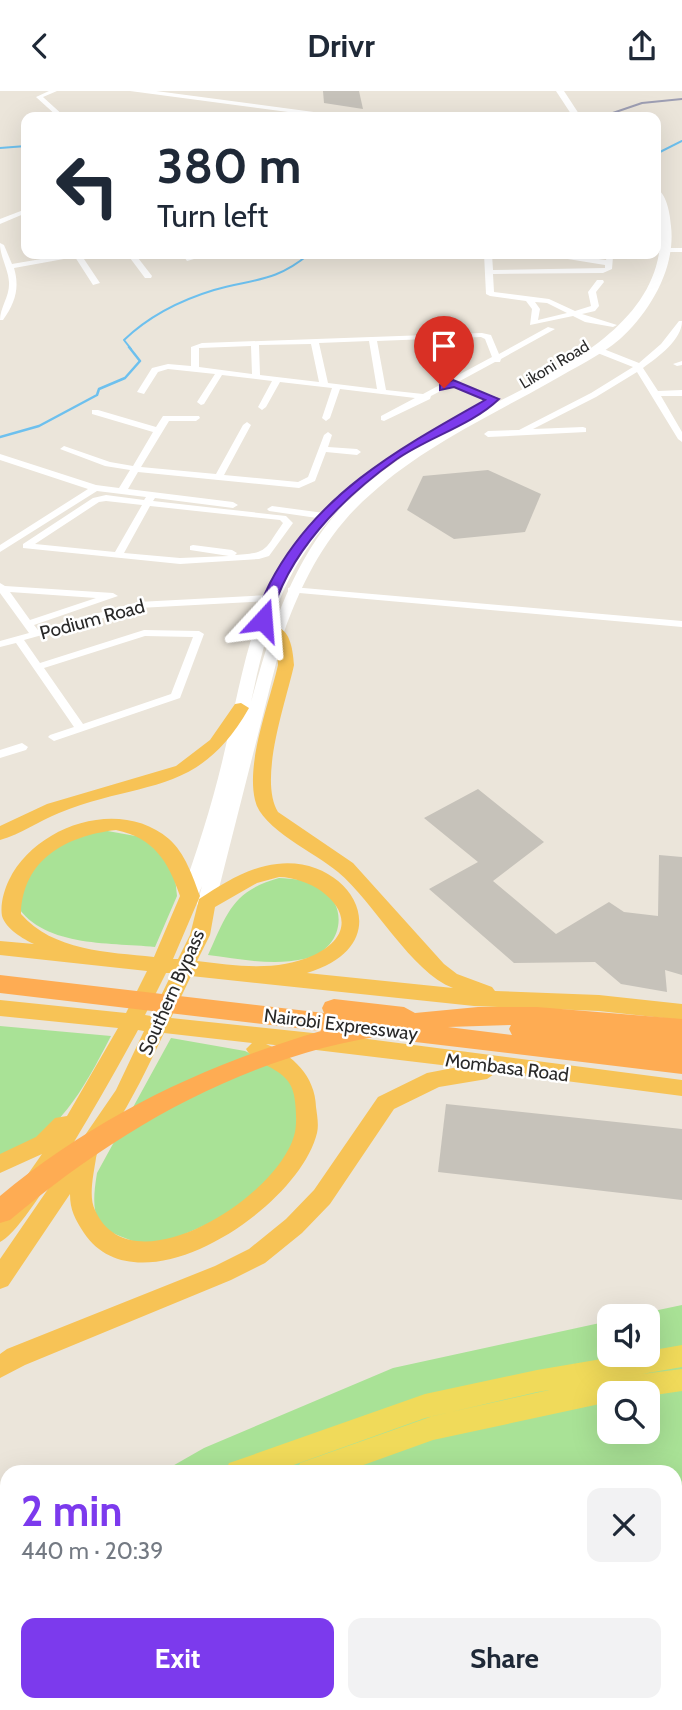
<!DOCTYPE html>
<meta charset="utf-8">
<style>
body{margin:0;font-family:Cabin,sans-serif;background:#f2f2f3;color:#1f2937;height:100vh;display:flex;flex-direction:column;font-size:26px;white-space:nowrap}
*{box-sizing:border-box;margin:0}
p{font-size:23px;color:#747a83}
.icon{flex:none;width:38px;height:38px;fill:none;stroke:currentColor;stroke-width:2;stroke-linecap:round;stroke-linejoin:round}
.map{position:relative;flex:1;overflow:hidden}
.details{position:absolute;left:0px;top:1374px;width:682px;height:247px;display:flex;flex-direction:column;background:#fff;border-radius:21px 21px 0 0;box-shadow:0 7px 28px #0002}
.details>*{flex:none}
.top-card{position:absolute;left:21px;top:21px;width:640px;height:147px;border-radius:14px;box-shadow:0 7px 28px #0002;background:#fff;color:#1f2937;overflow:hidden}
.fabs{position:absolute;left:597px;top:1213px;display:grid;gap:14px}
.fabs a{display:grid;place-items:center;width:63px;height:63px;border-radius:14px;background:#fff;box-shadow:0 7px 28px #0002;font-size:35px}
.pin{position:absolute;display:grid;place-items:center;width:60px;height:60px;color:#fff;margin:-72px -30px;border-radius:50% 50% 50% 0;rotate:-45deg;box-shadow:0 0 7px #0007}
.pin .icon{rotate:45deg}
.me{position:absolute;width:77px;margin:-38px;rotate:19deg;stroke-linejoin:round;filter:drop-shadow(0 0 5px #0008)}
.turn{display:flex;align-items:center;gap:24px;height:147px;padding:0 21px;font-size:32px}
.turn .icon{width:91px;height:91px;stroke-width:2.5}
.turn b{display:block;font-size:49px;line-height:60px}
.round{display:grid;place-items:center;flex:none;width:74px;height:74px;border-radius:14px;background:#f2f2f3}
.summary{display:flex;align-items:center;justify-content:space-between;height:119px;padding:0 21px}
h1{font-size:42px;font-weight:700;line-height:52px;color:#7c3aed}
.button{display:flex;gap:14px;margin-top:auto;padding:14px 21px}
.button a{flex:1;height:80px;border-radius:14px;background:#7c3aed;color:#fff;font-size:28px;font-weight:700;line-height:80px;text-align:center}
.button a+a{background:#f2f2f3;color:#1f2937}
header{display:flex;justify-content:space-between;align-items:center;height:91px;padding:0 21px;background:#fff;font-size:32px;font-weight:700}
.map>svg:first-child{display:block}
</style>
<header><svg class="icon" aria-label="back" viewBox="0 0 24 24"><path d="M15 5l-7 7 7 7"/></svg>Drivr<svg class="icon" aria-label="share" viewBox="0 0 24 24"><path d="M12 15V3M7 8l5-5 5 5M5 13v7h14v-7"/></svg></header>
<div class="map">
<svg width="682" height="1619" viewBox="0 0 682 1619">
<rect width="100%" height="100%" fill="#ebe5da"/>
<!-- green -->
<g fill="#a9e296" fill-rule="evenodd">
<path d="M102,739L141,746L163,765L175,786L177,805L155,856C108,851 40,857 14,810L37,761Z"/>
<path d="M279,787C292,788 309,788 321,796C351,818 341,860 304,868C273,875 239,868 208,864C227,823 232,800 279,787Z"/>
<path d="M0,935L111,945C83,999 59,1045 0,1069Z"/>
<path d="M171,947L245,960L278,976L296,999L297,1050L271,1087L226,1125L153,1157C104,1139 87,1141 97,1082Z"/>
<path d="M682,1214V1619H0V1471L7,1467V1614H676V1381H162L204,1357L393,1277L609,1230V1264H648V1225H630ZM609,1302H648V1340H609Z"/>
</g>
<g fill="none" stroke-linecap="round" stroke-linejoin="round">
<!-- stream-far1 -->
<g stroke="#6dc0ee" stroke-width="2">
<path d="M0,57L26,55"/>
<path d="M656,63L682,50"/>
<path d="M131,258L124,249C149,225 181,209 214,199C253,188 276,191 309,163"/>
</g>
<!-- stream -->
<path stroke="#6dc0ee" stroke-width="2.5" d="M0,346L39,335L97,304L99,298L125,287L140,270L129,256"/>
</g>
<!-- building -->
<g fill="#c6c2ba">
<path d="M323,0H359L363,18L324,12Z"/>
<path d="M488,379L541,403L525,441L454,448L407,419L423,385Z"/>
<path d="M478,698L544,751L493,790L556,843L609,811L624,821L658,825L659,764L682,766V884L665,879L667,901L621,893L595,871L514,872L429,798L478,771L424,727Z"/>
<path d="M446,1013L682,1038V1109L438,1081Z"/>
</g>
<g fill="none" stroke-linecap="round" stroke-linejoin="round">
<!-- minor -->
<g fill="#fff" fill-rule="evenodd">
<path d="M49,0H57L43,6L65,26H58L36,6Z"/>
<path d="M26,118V122L0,133V128Z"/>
<path d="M0,152L4,154L12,173L70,163H86L82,165L100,192L93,194L75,166L14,177C20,197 15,212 3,229H0C0,216 10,205 9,191C8,177 0,166 0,152Z"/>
<path d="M666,157H682V161H669L665,159Z"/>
<path d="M127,163H135L152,185L151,187H145Z"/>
<path d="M182,163H190L194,168L187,170Z"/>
<path d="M484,163H492L493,179L605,177V174L549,165L545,163H562L606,169L607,166H613L612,178L603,182L493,183L494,201L549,208L575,220L591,215L588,201L597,189H603L604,191L596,201L599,215L595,220L582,223L617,234L613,236L585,231L573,225L530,234L532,218L526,210L490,205L486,203ZM535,211L547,212L567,222L538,229L540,218Z"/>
<path d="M679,230H682C682,249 658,266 643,277L658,300L682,299V305H661L682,341V351L678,348L637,281L596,306L533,338L583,336L586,337V341L488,346L484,343L488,340L519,339L591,302L633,276L595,261V257H601L639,272L661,253Z"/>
<path d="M548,236L555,238L501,268L500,271H495L458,291L497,306V310H491L452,294L431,305L430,308L384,330L381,329V325L415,307L340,298L330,327L326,330L322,327L332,297L280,291L266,316L262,319L258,316L272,290L222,284L204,313L201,314L197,311L215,283L168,278L158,281L144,303L137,301L152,277L168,273L191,275V256L202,252L482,242L491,244L499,263ZM481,246L485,248L492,266L423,303L386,299L377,250L428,248L434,274L438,276L442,274L436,248ZM369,250L377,298L328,292L319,252ZM311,253L319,291L260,284L259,254ZM251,255L252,283L199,276V257Z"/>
<path d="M682,270V274L677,275L673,273Z"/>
<path d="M92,319H98L156,336L163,325H199L200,327L196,330H169L141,376L216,383L243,334L247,331L251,334L224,384L298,391L308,386L324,344L328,341L332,344L328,356L357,358L361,361L357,364L326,361L315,390L299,397L138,381L128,398L233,411L238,414L233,417L155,407L153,410L286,425L293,432L269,465L259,468L180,473L23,457V453L93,407L106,404L144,409L146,406L97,400L0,461V454L88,398L0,369V363L96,394L119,397L130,379L105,375L60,358L64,355L110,371L133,375L153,341L92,323ZM106,410L142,414L115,461L35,453L99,411ZM150,415L280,429L283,432C264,459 269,462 235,464L237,462L232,459L193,454L190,455V459L229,465L180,467L124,462Z"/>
<path d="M272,415L324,422L329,425L324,428L269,420L267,418Z"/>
<path d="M0,492L5,495L113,502L118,505L34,534L38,539L138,511L269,504L274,507L269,510L139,517L24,549L40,572L144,539L199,540L204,543L180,607L54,650L48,646L50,644L74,636L16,552L0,556V550L29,542L0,502ZM10,501L96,507L30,529ZM145,545L193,546L171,603L83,633L44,577Z"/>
<path d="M292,496L682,530V536L288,501V497Z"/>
<path d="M22,652L28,656L26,659L0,667V659Z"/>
</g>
<!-- secondary -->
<g fill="#fff" fill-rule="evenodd">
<path d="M130,0H156L351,26H326Z"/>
<path d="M556,0H564L581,26H573Z"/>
<path d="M656,97C667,103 670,123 671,135C676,177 650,221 620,248C600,265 574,277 552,290C490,325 424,355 371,403C328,440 303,488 284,541L215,813L212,817H200L197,813L202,795L196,809H184L181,805C197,760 212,714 223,667C240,597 249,523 290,461C303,440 321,422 338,404H348L350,407L347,411C378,381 413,357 451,336C523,294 652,250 660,154L656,155V130L660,131ZM345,412C292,470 271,537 251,611C269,527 284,475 345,412Z"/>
</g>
<!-- primary -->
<g fill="#f0da5a" fill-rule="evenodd">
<path d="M682,1254V1276L642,1283L682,1278V1300L648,1305V1302H609V1311L433,1349L344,1381H296L300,1372L433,1325L549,1299L537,1301L425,1327L274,1381H225L229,1372L238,1369L425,1303L537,1279L625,1264H648V1260Z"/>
<path d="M7,1471V1499L0,1502V1474Z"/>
<path d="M7,1516V1546L0,1549V1519Z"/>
</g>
<!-- trunk -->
<g fill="#f7c356" fill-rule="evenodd">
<path d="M277,536C291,540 293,561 294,574C286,611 258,688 278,721L353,772L444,873L457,883L492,896L495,900L599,904L682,913V929L599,920L474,915L191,885L171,927L360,947L682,989V1005L497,981L487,988L439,996L394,1018L330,1113L302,1142L265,1172L231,1189L25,1274L0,1287V1263L7,1258L215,1175L249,1158L286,1128L314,1099L378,1006L427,982L458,976L266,953C293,964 315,985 316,1016C317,1024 319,1034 317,1042C299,1117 139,1224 84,1142C75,1128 70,1119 70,1103L8,1195L0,1198V1168L116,999L144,940L138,939C119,974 27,1141 0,1151V1123L42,1063L0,1082V1063L36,1046L55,1027L67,1025L118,937L0,925V909L126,922L147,880L0,864V850L34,853C23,848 6,838 2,825C0,814 4,799 9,789C36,734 120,706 169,748C185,762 193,786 200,805L173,868H178L190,844L199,808C223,793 248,776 277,773C351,764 403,853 307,882L453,897C411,881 374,811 338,781C316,762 261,738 255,709C246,671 269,613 278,574L277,560L269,541ZM116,739C154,747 168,770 180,805L154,866C108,861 53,860 21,823C23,768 66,745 116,739ZM279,786C324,787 374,835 314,864C277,881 237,875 197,870L210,844L215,816L257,792ZM166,882H172L151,925L145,924ZM164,942L252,952L246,958C256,976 289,976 294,1004C296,1014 297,1032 295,1041C282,1104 131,1201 95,1119C88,1106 94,1081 96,1067C97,1059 107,1048 112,1040C132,1009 148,976 164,942Z"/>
<path d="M241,612L249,617C198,707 142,688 59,722C39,730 21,743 0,749V735L47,713L176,675L210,649L235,613Z"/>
</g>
<!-- motorway -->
<path fill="#feac53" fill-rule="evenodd" d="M0,884L324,922L322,917L325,911L334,908L404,916L415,922L478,916H537L682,928V983L407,950L398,948L396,943C251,961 119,1037 10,1129L0,1132V1105C96,1026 201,975 321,940L0,902ZM511,934L509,938L512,944L448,936Z"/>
<!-- rail -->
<path stroke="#9d9eb3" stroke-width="2" d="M601,26L642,12L682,8"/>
</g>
<!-- route -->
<path fill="#7c3aed" stroke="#51269a" stroke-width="2" d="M453,289L499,308C472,334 429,346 397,368C342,407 287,462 270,529L259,532C255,520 265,503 270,492C317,402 400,357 485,309L454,296L440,299V294Z"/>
<g text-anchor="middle" stroke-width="5" stroke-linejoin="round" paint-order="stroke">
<!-- far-street labels -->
<g font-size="16" fill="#292929" stroke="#fff">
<text transform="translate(554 273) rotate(-31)" y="6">Likoni Road</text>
</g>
<!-- street labels -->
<g font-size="19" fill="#292929" stroke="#fff">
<text transform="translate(92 528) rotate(-15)" y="7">Podium Road</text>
<text transform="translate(171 901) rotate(-66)" y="7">Southern Bypass</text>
<text transform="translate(341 933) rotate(7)" y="7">Nairobi Expressway</text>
<text transform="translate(507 976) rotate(7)" y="7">Mombasa Road</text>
</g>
</g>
</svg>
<div class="fabs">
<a><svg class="icon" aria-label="sound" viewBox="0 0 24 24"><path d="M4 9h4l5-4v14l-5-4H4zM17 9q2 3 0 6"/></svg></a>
<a><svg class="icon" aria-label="search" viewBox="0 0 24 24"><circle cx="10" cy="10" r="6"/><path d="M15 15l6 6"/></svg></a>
</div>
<div class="pin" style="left:444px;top:297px;background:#d93025"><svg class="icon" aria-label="arrive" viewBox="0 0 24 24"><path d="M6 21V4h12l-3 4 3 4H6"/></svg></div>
<svg class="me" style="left:263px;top:529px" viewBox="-20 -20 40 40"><path d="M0-17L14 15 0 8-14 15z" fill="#7c3aed" stroke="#fff" stroke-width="4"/></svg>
<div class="top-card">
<div class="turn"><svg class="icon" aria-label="left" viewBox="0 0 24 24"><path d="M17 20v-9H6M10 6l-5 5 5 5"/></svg><div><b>380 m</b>Turn left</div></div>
</div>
<section class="details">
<div class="summary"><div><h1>2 min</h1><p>440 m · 20:39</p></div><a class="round"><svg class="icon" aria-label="close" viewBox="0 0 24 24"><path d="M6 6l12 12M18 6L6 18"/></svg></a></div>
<div class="button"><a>Exit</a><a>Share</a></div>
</section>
</div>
